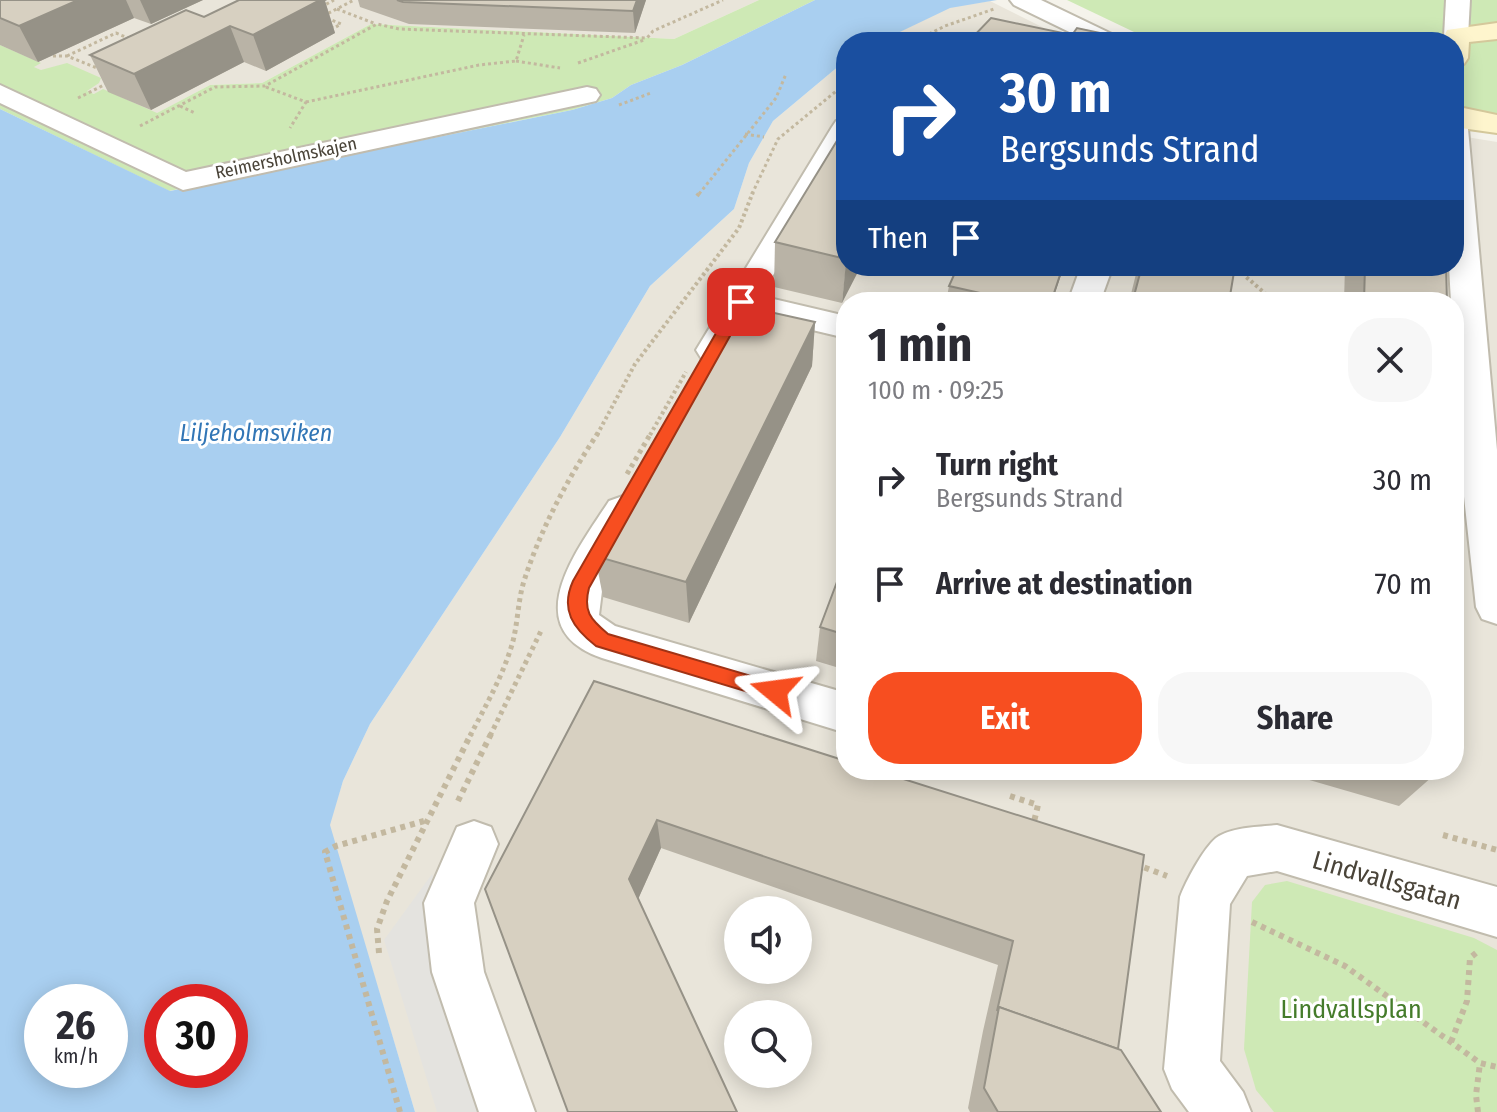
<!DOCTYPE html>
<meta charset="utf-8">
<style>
body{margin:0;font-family:"Fira Sans Condensed",sans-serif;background:#f7f7f7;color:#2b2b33;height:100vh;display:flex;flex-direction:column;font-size:30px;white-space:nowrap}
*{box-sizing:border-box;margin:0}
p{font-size:26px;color:#7c7c81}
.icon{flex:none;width:44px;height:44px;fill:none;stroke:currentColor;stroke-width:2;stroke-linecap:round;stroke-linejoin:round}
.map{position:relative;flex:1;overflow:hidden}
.details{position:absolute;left:836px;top:292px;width:628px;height:488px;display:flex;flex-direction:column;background:#fff;border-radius:32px;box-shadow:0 4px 20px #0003}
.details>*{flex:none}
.top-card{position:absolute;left:836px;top:32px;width:628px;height:244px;border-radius:32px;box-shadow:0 4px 20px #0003;background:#1a4fa0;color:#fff;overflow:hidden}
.fabs{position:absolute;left:724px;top:896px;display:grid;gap:16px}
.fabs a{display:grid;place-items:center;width:88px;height:88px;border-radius:50%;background:#fff;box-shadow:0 4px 20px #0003;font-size:40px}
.speed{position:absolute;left:24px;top:984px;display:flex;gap:16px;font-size:40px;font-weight:700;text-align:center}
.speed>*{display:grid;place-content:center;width:104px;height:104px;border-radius:50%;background:#fff;box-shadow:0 4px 20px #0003;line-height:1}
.speed small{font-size:20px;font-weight:400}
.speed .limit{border:12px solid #d22;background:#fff;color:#111}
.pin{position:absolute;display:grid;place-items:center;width:68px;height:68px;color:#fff;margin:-34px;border-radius:16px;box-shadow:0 4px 12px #0006}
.me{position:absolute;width:88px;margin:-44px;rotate:286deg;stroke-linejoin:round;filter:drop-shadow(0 0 6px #0008)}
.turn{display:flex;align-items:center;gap:28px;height:168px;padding:0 32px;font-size:36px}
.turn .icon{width:104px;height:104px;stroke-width:2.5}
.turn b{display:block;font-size:56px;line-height:68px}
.then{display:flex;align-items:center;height:76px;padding:0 32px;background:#0003;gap:16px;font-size:30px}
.round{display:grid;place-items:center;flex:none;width:84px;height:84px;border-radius:32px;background:#f7f7f7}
.head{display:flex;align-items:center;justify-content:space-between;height:136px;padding:0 32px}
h1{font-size:48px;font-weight:700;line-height:60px}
.primary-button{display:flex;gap:16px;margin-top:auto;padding:16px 32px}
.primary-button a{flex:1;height:92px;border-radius:32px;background:#f74e20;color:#fff;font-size:32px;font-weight:700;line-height:92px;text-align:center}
.primary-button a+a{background:#f7f7f7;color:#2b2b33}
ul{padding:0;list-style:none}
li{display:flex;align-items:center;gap:24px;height:104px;padding:0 32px}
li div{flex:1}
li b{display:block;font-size:30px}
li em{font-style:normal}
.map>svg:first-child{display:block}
</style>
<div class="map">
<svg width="1497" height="1112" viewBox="0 0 1497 1112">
<rect width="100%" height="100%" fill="#f5f3eb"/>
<!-- residential -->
<g fill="#e9e5da" fill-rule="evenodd">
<path d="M0,0H759L674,39L371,24L262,83L210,85L148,118L0,52Z"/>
<path d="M990,1L1072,42H879L950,7Z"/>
<path d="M846,60V266H1454V135L1497,142V1112H415L329,825L343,781L370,724L560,437L650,286L734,209L749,163L773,121ZM846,302H1454V770H846ZM738,910H798V970H738ZM738,1014H798V1074H738Z"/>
</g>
<!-- green -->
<g fill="#cee9b5">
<path d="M759,0H815L682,65L631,85L612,98L572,110L169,191L0,109V45L41,63L34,67L41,70L67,63L101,78L99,83L87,91L94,94L103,89L157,113L210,85L262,83L371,24L674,39Z"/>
<path d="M1067,0H1497V114L1454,105V42H1155Z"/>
<path d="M1287,881L1474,938L1497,950V1112H1274L1256,1090L1244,1049L1252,902L1265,885Z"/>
</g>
<!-- parking -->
<path fill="#e4e3df" d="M432,874L513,1112H437L384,940Z"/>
<!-- water -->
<path fill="#a9cff0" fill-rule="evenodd" d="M815,0H997L950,8L879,42H846V60L773,121L749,163L734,209L650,286L560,437L370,724L343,781L330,825L415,1112H0V109L170,191L572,110L612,98L631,85L682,65ZM42,1002H110V1070H42ZM162,1002H230V1070H162Z"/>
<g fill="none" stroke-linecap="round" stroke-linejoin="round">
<!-- street casing -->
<g stroke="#c1bcae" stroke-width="4">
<g id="street">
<path d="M1010,0H1041L1118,37L1121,42H1090L1014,5Z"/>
<path d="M1446,0H1470L1468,36L1465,41H1447L1444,36Z"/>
<path d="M0,85L186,172L587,87L596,89L600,95L596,101L587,103L183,190L0,103Z"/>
<path d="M1454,110L1463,112L1467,118L1497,450V624L1482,619L1476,607L1461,469L1454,302H1451L1449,266H1454Z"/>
<path d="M846,119V150L761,296L846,316V338L750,315L725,358L713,361L701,358L696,350L832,127L836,121Z"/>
<path d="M1081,266H1113L1100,302H1068Z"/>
<path d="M623,496L637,501L642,511L603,583L599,615L615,626L846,693V733L602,658C515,628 578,549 609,501Z"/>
<path d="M474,821L491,827L498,844L474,903L484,972L535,1112H479L432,972L424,903L457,827Z"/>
<path d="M1277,825L1497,887V937L1277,871L1247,876L1230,904L1220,1061L1243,1092L1251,1112H1189L1172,1089L1164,1069L1180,897C1186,881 1203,849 1216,838C1231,827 1259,827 1277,825Z"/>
</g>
</g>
<!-- secondary casing -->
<g stroke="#d4c89b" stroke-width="4">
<g id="secondary">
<path d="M1497,23V39L1469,42L1468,58L1464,64L1454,66V42H1442L1447,30Z"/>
<path d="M1454,106L1497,115V133L1454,127Z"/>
</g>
</g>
<!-- path-far3 -->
<g stroke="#c3b89f" stroke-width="3" stroke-dasharray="3 3" stroke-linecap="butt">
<path d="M321,7L334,0"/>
<path d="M337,9L376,24"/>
<path d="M323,16L354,0"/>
<path d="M327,18L341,24L334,28L328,26"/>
<path d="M913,42L945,26L994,9"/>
<path d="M956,42L981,32"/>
<path d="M53,56H67L102,70"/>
<path d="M67,56L116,33L130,39"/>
<path d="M516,61L560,68"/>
<path d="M578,63L644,40"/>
<path d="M266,87L306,102L290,128"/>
<path d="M78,98L108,83"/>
<path d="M306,102L479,65L516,61L524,35"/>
<path d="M619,105L651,93"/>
<path d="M180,106L195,113"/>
<path d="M140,126L215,87L265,86L377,24L399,29L647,38L653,31L723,0"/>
<path d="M745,134L764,137"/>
<path d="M699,194L776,98L786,74"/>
<path d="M752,194L778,139L846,83"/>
</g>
<!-- path-far2 -->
<g stroke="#c3b89f" stroke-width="4" stroke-dasharray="3 3" stroke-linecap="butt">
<path d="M697,196L700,192"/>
<path d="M1243,266L1245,276L1275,302"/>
<path d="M597,435L635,364L739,228L753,192"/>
<path d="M650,435L686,372"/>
</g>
<!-- path-far1 -->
<g stroke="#c3b89f" stroke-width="5" stroke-dasharray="4 4" stroke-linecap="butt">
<path d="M627,474L651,433"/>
<path d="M470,736C486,705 504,674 513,641C518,621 518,600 524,581C541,528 568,478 598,433"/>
<path d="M490,736L541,631"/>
</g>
<!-- path -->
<g stroke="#c3b89f" stroke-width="6" stroke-dasharray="5 5" stroke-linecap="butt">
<path d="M1010,796L1038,805L1033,826"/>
<path d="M458,801L491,734"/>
<path d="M1443,835L1497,850"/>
<path d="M1135,864L1167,876"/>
<path d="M1252,922L1345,966L1480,1063L1497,1067"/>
<path d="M379,953L377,929L387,901L471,734"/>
<path d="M1451,1042L1467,1001L1470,958L1476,953"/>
<path d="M400,1112L325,852L336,846L424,821"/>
<path d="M1478,1112L1476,1095L1480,1063"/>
</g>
<!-- street -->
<use href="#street" fill="#fff" fill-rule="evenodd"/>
<!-- secondary -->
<use href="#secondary" fill="#fef5cd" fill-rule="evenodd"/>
</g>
<!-- wall -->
<g fill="#b9b3a6">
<path d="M0,0H203L151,24L134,18L38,62L0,45Z"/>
<path d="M239,0H327L325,1L335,33L266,71L244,62L151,110L108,92L90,55L204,17Z"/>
<path d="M358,0H646L635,33L409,24L360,7Z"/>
<path d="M846,126V266L842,303L774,287L775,242Z"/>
<path d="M1138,266H1235L1229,302H1129Z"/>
<path d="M1345,266H1446L1447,302H1344Z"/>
<path d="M949,286L1052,302H946Z"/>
<path d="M815,322L812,366L689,623L603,597L595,556Z"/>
<path d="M846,558V670L816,661L820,627Z"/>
<path d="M594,681L1144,855L1118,1049L1161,1112H970L968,1108L983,1031L998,965L661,848L638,899L568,1112Z"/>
<path d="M1300,770H1433V776L1399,806L1299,777Z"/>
</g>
<!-- shaded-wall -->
<g fill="#969287">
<path d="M78,0H126L134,18L38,62L19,26Z"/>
<path d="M140,0H203L151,24Z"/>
<path d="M297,0H327L325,1L335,33L266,71L253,35Z"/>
<path d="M637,0H646L635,33L633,11Z"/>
<path d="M230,26L244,62L151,110L134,74Z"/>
<path d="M846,262V266H861L842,303Z"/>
<path d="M1063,266H1064L1052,302H1035Z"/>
<path d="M815,322L812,366L689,623L686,582Z"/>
<path d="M657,820L661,848L635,906L629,879Z"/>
</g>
<!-- building -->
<g fill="#d7d0c1" stroke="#969287" stroke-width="2">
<path d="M0,0H78L19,26L0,18Z"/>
<path d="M239,0H320L253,35L230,26L134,74L90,55L186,10L204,17Z"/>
<path d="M397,0H637L633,11L403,2Z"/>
<path d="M991,18L1072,35L1077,28L1128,39L1132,42H976L969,41Z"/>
<path d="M846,126V259L775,242Z"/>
<path d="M958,266H1063L1053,296L1035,302H1020L949,286Z"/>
<path d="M1142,266H1235L1229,302H1136L1135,292Z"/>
<path d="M1365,266H1446L1447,302H1364Z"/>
<path d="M738,305L815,322L686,582L595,556Z"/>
<path d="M846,558V635L820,627Z"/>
<path d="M594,681L846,761V770H875L1144,855L1118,1049L999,1007L997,1011L1013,941L657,820L629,879L737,1112H568L485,889Z"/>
<path d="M1413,770H1433V776Z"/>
<path d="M999,1007L1121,1050L1161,1112H998L984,1088Z"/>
</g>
<!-- route -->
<path fill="#f74e20" stroke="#a13315" stroke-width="2" d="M741,297L749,302L589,588C583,611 590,619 608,634L782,685L785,691L782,697L775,700L596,646C573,628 560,610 573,581L734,302Z"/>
<g text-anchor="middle" stroke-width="6" stroke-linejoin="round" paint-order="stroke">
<!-- far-street labels -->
<g font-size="18" fill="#4a4439" stroke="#fff">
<text transform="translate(286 158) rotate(-12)" y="6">Reimersholmskajen</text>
</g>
<!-- water labels -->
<g font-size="24" font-style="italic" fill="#3276b6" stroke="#fff">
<text x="256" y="441">Liljeholmsviken</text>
</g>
<!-- near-street labels -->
<g font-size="26" fill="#4a4439" stroke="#fff">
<text transform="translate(1387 880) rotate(16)" y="9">Lindvallsgatan</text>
</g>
<!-- near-park labels -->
<g font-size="26" fill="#457c2b" stroke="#fff">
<text x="1351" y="1018">Lindvallsplan</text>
</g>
</g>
</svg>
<div class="fabs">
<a><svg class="icon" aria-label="sound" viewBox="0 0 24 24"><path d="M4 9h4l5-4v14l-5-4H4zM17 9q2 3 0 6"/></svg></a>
<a><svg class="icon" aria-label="search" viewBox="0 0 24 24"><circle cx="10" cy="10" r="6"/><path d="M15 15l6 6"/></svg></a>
</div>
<div class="speed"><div>26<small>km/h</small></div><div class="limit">30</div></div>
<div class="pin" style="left:741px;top:302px;background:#d93025"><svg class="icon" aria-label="arrive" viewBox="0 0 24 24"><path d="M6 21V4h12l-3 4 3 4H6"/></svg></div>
<svg class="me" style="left:775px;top:691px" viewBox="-20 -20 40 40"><path d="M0-17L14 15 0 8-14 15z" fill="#f74e20" stroke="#fff" stroke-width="4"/></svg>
<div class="top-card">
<div class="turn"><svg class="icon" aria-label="right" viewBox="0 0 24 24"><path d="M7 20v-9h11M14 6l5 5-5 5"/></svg><div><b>30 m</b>Bergsunds Strand</div></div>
<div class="then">Then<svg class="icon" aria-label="arrive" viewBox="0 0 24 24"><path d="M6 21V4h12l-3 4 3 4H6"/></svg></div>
</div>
<section class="details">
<div class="head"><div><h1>1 min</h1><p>100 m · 09:25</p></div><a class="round"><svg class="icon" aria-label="close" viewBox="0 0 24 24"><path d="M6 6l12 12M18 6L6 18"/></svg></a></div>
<ul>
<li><svg class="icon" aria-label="right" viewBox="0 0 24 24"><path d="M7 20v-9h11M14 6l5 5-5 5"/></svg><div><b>Turn right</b><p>Bergsunds Strand</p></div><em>30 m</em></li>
<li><svg class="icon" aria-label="arrive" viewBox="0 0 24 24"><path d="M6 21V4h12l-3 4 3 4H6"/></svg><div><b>Arrive at destination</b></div><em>70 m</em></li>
</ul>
<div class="primary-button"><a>Exit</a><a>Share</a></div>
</section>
</div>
